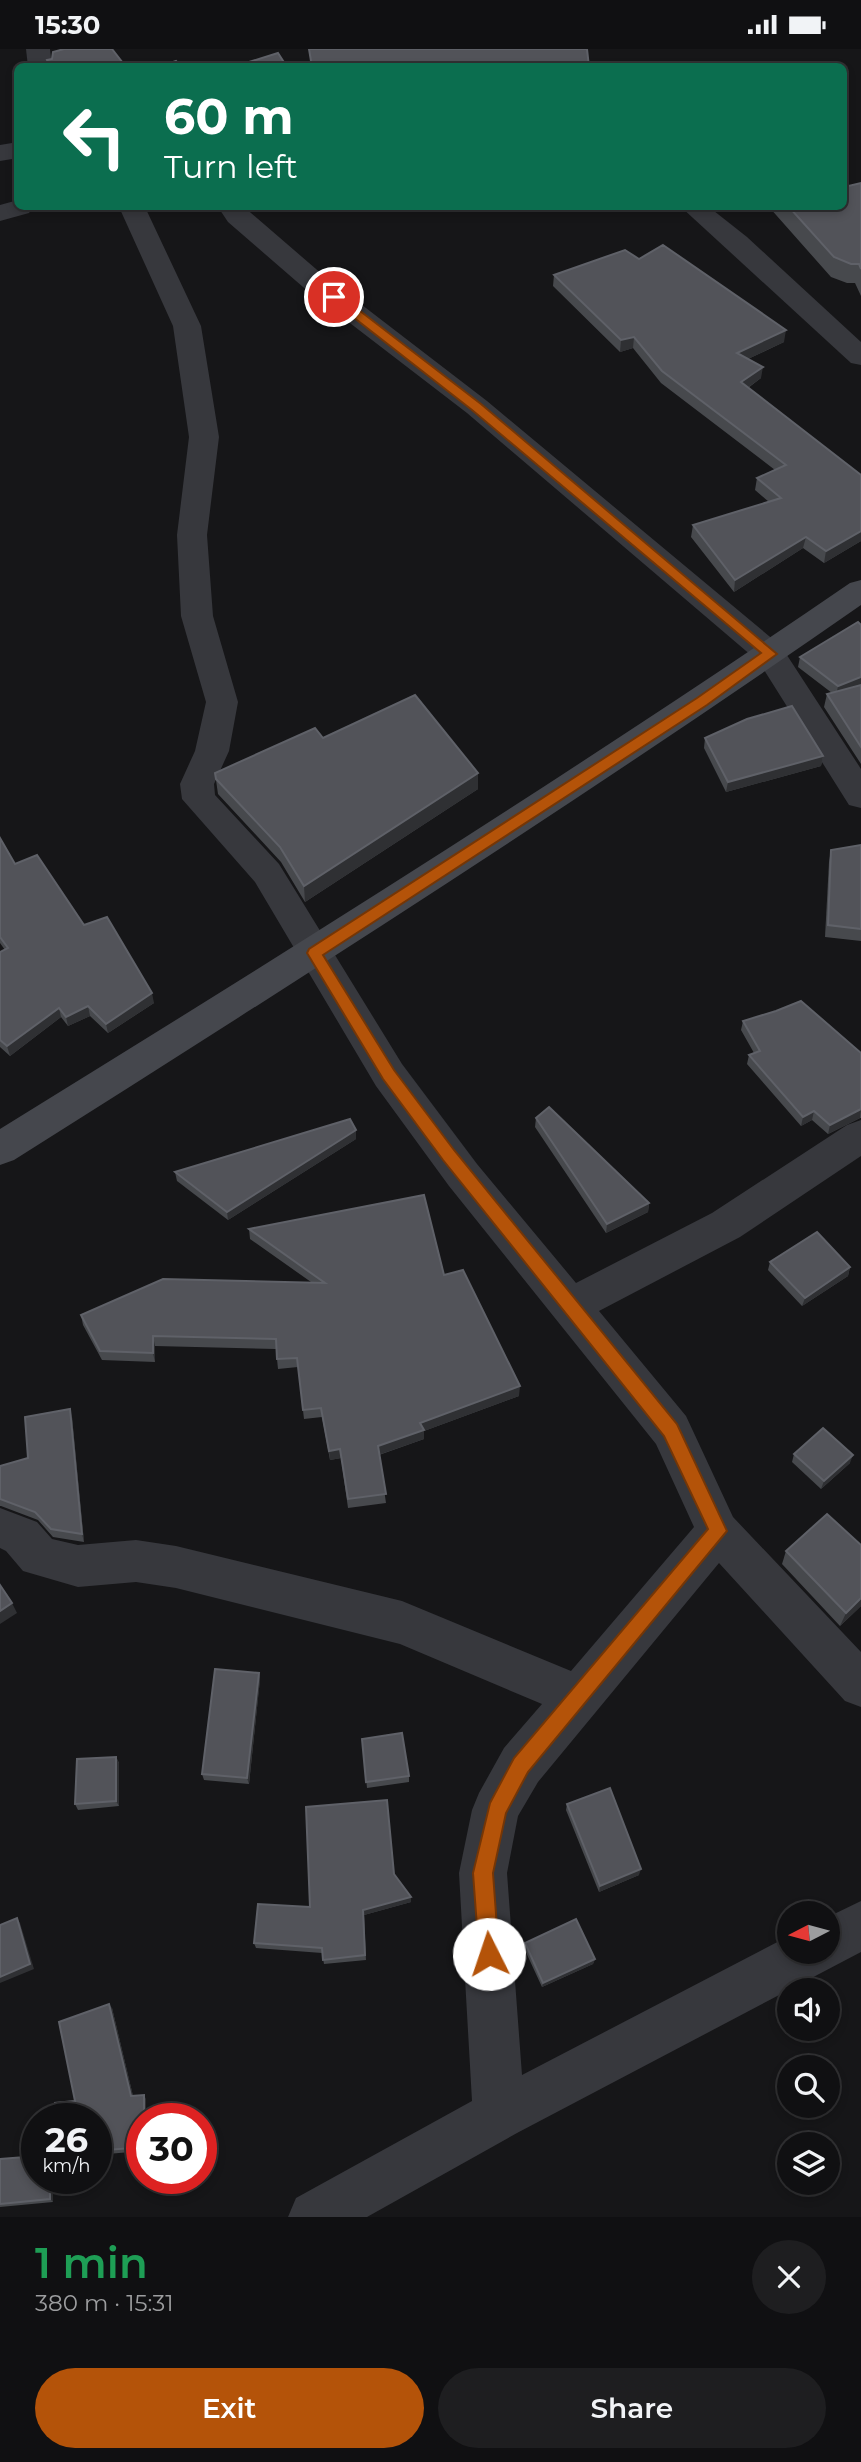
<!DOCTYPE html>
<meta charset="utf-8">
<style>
body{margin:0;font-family:Montserrat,sans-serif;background:#1e1e20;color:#f1f3f6;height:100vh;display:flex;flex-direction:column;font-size:26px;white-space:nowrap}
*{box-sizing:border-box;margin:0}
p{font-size:23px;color:#9c9d9f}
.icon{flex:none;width:38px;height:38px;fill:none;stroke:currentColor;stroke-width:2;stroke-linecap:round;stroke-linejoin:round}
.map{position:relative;height:2168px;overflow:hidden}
.panel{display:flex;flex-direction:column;background:#101012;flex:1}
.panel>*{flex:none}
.top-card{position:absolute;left:14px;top:14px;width:833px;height:147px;border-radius:10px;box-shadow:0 4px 10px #0003,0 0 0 2px #303032;background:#0b6e4f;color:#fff;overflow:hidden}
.needle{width:46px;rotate:264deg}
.buttons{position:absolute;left:777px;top:1852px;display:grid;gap:14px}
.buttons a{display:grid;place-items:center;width:63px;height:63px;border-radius:50%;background:#101012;box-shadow:0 4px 10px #0003,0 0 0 2px #303032;font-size:35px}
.speed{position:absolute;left:21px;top:2054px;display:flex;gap:14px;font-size:35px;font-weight:700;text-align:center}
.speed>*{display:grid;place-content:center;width:91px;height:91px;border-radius:50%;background:#101012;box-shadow:0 4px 10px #0003,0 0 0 2px #303032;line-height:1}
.speed small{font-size:18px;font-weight:400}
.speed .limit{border:10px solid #d22;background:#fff;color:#111}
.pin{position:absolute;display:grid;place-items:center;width:60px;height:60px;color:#fff;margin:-30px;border:4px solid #fff;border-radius:50%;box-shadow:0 2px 7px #0007}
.me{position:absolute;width:77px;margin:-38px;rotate:356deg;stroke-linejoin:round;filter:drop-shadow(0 0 5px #0008)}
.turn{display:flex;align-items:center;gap:24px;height:147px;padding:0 35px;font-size:32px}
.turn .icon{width:91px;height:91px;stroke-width:2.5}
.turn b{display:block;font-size:49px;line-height:60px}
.round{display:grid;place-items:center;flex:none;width:74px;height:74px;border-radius:37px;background:#1e1e20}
.headline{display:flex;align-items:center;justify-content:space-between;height:119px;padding:0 35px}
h1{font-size:42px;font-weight:600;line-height:52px;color:#1e9e55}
.primary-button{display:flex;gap:14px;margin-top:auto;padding:14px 35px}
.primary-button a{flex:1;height:80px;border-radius:42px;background:#b45309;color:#fff;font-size:28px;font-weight:600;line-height:80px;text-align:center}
.primary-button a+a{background:#1e1e20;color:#f1f3f6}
.status{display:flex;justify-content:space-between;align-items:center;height:49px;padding:0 35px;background:#101012;direction:ltr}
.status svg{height:19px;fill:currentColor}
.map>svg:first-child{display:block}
</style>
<div class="status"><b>15:30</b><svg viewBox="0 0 49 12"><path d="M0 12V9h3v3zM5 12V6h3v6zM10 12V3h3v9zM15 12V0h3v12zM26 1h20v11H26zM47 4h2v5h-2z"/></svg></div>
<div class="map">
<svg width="861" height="2168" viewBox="0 0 861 2168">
<rect width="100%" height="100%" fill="#161618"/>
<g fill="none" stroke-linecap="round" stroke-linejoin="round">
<!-- minor -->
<g fill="#37383d" fill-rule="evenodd">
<path d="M26,0H50L52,18H28Z"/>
<path d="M18,93V109L0,112V96Z"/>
<path d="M18,151V158H33L29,164L0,172V156Z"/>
<path d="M119,158H145L201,277L219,388L207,486L213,567L238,653L229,702L214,735L215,746L279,815L402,1015L477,1115L576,1234L712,1164L847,1076L861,1071V1107L740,1188L599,1262L686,1367L733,1468L861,1603V1658L845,1652L719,1514L538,1733L518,1767L507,1824L522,2026L789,1887V1902H828V1868L861,1852V1903L517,2084L367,2168H288L296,2149L472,2052L459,1824L472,1761L479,1744L504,1699L542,1655L400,1595L176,1539L136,1533L78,1538L23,1522L6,1502L0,1499V1459L37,1473L52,1490L78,1496L136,1491L176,1497L402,1552L571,1622L694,1478L656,1395L449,1137L376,1037L255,833L182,750L180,735L195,702L206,653L181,567L177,486L189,388L173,277Z"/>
<path d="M218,158H244L323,226L487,352L781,597L861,720V759L849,756L759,613L467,364L303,238L228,173Z"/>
<path d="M681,158H709L747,188L861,293V316L851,314Z"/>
</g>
<!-- secondary -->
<path fill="#45474d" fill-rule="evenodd" d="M861,531V556C584,749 299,931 14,1111L0,1116V1080C287,903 572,724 850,534Z"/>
</g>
<!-- wall -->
<g fill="#47494d">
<path d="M861,134V247L855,234H847L831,228L769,158H844Z"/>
<path d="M554,226L784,293L748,310L761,329L748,339L861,426V492L824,514L803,499L734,543L691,488L693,476L769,453L755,441L757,429L775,421L661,334L633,299L620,303L553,237Z"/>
<path d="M861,576V715L824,658L827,645L832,644L798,618L800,608Z"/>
<path d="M323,689L478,740L305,853L281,813L218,745L215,724Z"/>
<path d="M705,689L823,707L821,717L726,743L704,699Z"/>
<path d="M0,789L15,815L84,876L154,954L108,984L90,967L68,977L61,968L10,1007L0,998V903L5,901L0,894Z"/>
<path d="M861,796V892L825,888L829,813L831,801Z"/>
<path d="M743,972L861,1004V1069H860L828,1085L812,1071L801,1077L747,1015L749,1006L754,1004L741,981Z"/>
<path d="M536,1069L649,1154L648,1163L606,1184L535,1078Z"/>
<path d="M356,1090L228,1171L177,1132L175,1123Z"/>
<path d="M249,1180L444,1226L519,1347L424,1382V1390L379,1406L386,1454L348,1459L341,1409L330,1411L322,1368L304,1370L298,1318L278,1320L276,1300L155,1297V1313L102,1311L83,1276L81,1266L311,1233L250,1190Z"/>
<path d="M770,1213L850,1218L848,1227L802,1257L768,1221Z"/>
<path d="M72,1368L84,1493L53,1488L38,1471L1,1457H0V1417L28,1409Z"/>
<path d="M794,1405L850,1414L821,1440L792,1413Z"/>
<path d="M786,1502L861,1557L840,1577L782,1515Z"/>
<path d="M259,1624L260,1630L249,1735L204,1731L202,1725Z"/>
<path d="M362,1690L409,1727V1733L367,1739Z"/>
<path d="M116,1708L119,1714V1757L78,1761L75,1755Z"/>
<path d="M567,1755L639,1826L599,1843L566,1761Z"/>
<path d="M394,1825L411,1853L364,1866L366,1911L324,1915L322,1904L256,1899L254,1894L310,1858Z"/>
<path d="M525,1894L595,1910L593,1915L542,1938L524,1899Z"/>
<path d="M112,1959L133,2047L146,2050V2070H142V2102L96,2106V2070L75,2052Z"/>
<path d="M0,2110L37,2130H53V2153L0,2158Z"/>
</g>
<!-- shaded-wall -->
<g fill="#2f3033">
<path d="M786,281L784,293L735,316L737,304Z"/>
<path d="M634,288L633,299L620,303L621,291Z"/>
<path d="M763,318L761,329L739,345L741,333Z"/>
<path d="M861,482V492L824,514L826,502Z"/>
<path d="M806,488L803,499L734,543L735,531Z"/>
<path d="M861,628V637L836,647L838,637Z"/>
<path d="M823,707L821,717L726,743L728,733Z"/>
<path d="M478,724V740L305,853L304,837Z"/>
<path d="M152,944L154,954L108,984L106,975Z"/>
<path d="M88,957L90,967L68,977L66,968Z"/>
<path d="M59,959L61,968L10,1007L7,997Z"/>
<path d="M861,1060L860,1069L828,1085L830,1076Z"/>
<path d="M814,1062L812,1071L801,1077L803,1068Z"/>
<path d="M356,1081V1090L228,1171L227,1163Z"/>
<path d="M649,1154L648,1163L606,1184L607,1175Z"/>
<path d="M850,1218L848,1227L802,1257L805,1249Z"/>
<path d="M153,1287L155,1297V1313L153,1304Z"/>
<path d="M520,1337L519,1347L424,1382V1390L378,1406V1397L420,1374Z"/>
<path d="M70,1360L72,1368L84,1493L82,1485Z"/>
<path d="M340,1400L341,1409L330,1411L329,1402Z"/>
<path d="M853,1406L850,1414L821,1440L824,1432Z"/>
<path d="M861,1549V1557L840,1577L846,1564Z"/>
<path d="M12,1554L17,1564L0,1575V1562Z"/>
<path d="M259,1624L260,1630L249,1735L247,1729Z"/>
<path d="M116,1708L119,1714V1757L116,1752Z"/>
<path d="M641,1820L639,1826L599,1843L600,1837Z"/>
<path d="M411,1848V1853L364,1866L366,1911L363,1861Z"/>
<path d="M17,1869L20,1874L34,1920L0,1934V1928Z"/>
<path d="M595,1910L593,1915L542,1938L543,1934Z"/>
<path d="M109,1955L112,1959L134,2051L131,2047Z"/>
<path d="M144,2046L146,2050V2070H144Z"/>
<path d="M50,2130H53V2153L50,2150Z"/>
</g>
<!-- building -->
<g fill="#525359" stroke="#5f6168" stroke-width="2">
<path d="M64,0H112L126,18H50L47,11L52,10L53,3Z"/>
<path d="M309,0H587L589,18H312Z"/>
<path d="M278,4L287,18H233Z"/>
<path d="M176,12L181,18H159Z"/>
<path d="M861,134V220L859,215H851L834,208L789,158H844V138Z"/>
<path d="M663,196L786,281L737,304L763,318L741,333L861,426V482L826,502L806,488L735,531L693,476L781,449L757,429L786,416L662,322L634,288L621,291L554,226L625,201L639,210Z"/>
<path d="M858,573L861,576V628L838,637L800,608Z"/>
<path d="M861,636V698L827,645Z"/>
<path d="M415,646L478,724L304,837L280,798L216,730L215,724L315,679L323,689Z"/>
<path d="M792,657L823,707L728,733L705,689L747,670Z"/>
<path d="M0,789L15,815L37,806L84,876L107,868L152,944L106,975L88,957L66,968L59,959L7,997L0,991V903L8,899L0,888Z"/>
<path d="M861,796V880L828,876L831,801Z"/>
<path d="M801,952L861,1004V1060L830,1076L814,1062L803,1068L749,1006L760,1002L743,972L776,962Z"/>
<path d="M549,1058L649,1154L607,1175L536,1069Z"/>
<path d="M350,1070L356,1081L227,1163L175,1123Z"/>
<path d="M424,1146L444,1226L463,1221L520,1337L420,1374L424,1381L378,1397L386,1445L348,1450L340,1400L329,1402L321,1359L303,1361L297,1309L277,1310L276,1290L153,1287V1304L100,1302L81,1266L163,1230L325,1234L249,1180Z"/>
<path d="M817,1183L850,1218L805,1249L770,1213Z"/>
<path d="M70,1360L82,1485L51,1480L35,1463L0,1450V1417L28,1409L25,1368Z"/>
<path d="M823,1379L853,1406L824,1432L794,1405Z"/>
<path d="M827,1465L861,1496V1549L846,1564L786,1502Z"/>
<path d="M0,1536L12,1554L0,1562Z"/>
<path d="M215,1620L259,1624L247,1729L202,1725Z"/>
<path d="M402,1684L409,1727L366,1733L362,1690Z"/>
<path d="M116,1708V1752L75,1755L77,1710Z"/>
<path d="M610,1739L641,1820L600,1837L567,1755Z"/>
<path d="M387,1751L394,1825L411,1848L363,1861L365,1906L323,1911L322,1899L254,1894L258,1855L310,1858L306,1758Z"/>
<path d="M17,1869L30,1915L0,1928V1876Z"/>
<path d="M576,1870L595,1910L543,1934L525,1894Z"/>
<path d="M109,1955L131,2047L144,2046V2070H142V2098L96,2102V2070H55V2054L75,2052L59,1973Z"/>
<path d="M37,2107V2130H50V2150L0,2155V2110Z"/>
</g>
<!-- route -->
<path fill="#b45309" stroke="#753606" stroke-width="2" d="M330,245H338L481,355L777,605L707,656L323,906L394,1021L454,1101L677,1375L727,1482L528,1723L506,1764L493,1824L499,1905L496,1912L489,1915L482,1912L479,1905L473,1824L490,1754L514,1709L708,1480L664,1387L443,1111L383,1030L307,904L309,900L697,649L761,604L472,361L330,250Z"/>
</svg>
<div class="buttons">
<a><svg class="needle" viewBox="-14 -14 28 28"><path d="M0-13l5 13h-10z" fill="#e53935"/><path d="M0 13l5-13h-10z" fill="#9c9d9f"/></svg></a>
<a><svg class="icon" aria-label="sound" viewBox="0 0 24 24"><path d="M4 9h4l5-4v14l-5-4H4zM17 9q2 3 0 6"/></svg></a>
<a><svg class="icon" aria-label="search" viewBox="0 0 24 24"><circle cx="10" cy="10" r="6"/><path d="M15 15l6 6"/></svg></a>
<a><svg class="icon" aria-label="layers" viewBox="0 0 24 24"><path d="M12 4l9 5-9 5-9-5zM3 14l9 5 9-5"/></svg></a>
</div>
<div class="speed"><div>26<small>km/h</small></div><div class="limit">30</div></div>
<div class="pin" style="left:334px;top:248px;background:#d93025"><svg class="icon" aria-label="arrive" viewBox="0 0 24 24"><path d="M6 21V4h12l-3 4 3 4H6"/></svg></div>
<svg class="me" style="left:489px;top:1905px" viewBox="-20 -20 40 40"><circle r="19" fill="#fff"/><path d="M0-13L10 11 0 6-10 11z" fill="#b45309"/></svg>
<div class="top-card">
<div class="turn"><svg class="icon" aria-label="left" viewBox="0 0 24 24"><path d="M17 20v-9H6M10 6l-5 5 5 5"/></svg><div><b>60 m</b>Turn left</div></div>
</div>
</div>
<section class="panel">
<div class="headline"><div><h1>1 min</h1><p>380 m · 15:31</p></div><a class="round"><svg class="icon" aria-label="close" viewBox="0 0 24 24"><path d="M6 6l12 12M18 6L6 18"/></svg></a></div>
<div class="primary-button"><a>Exit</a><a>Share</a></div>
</section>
